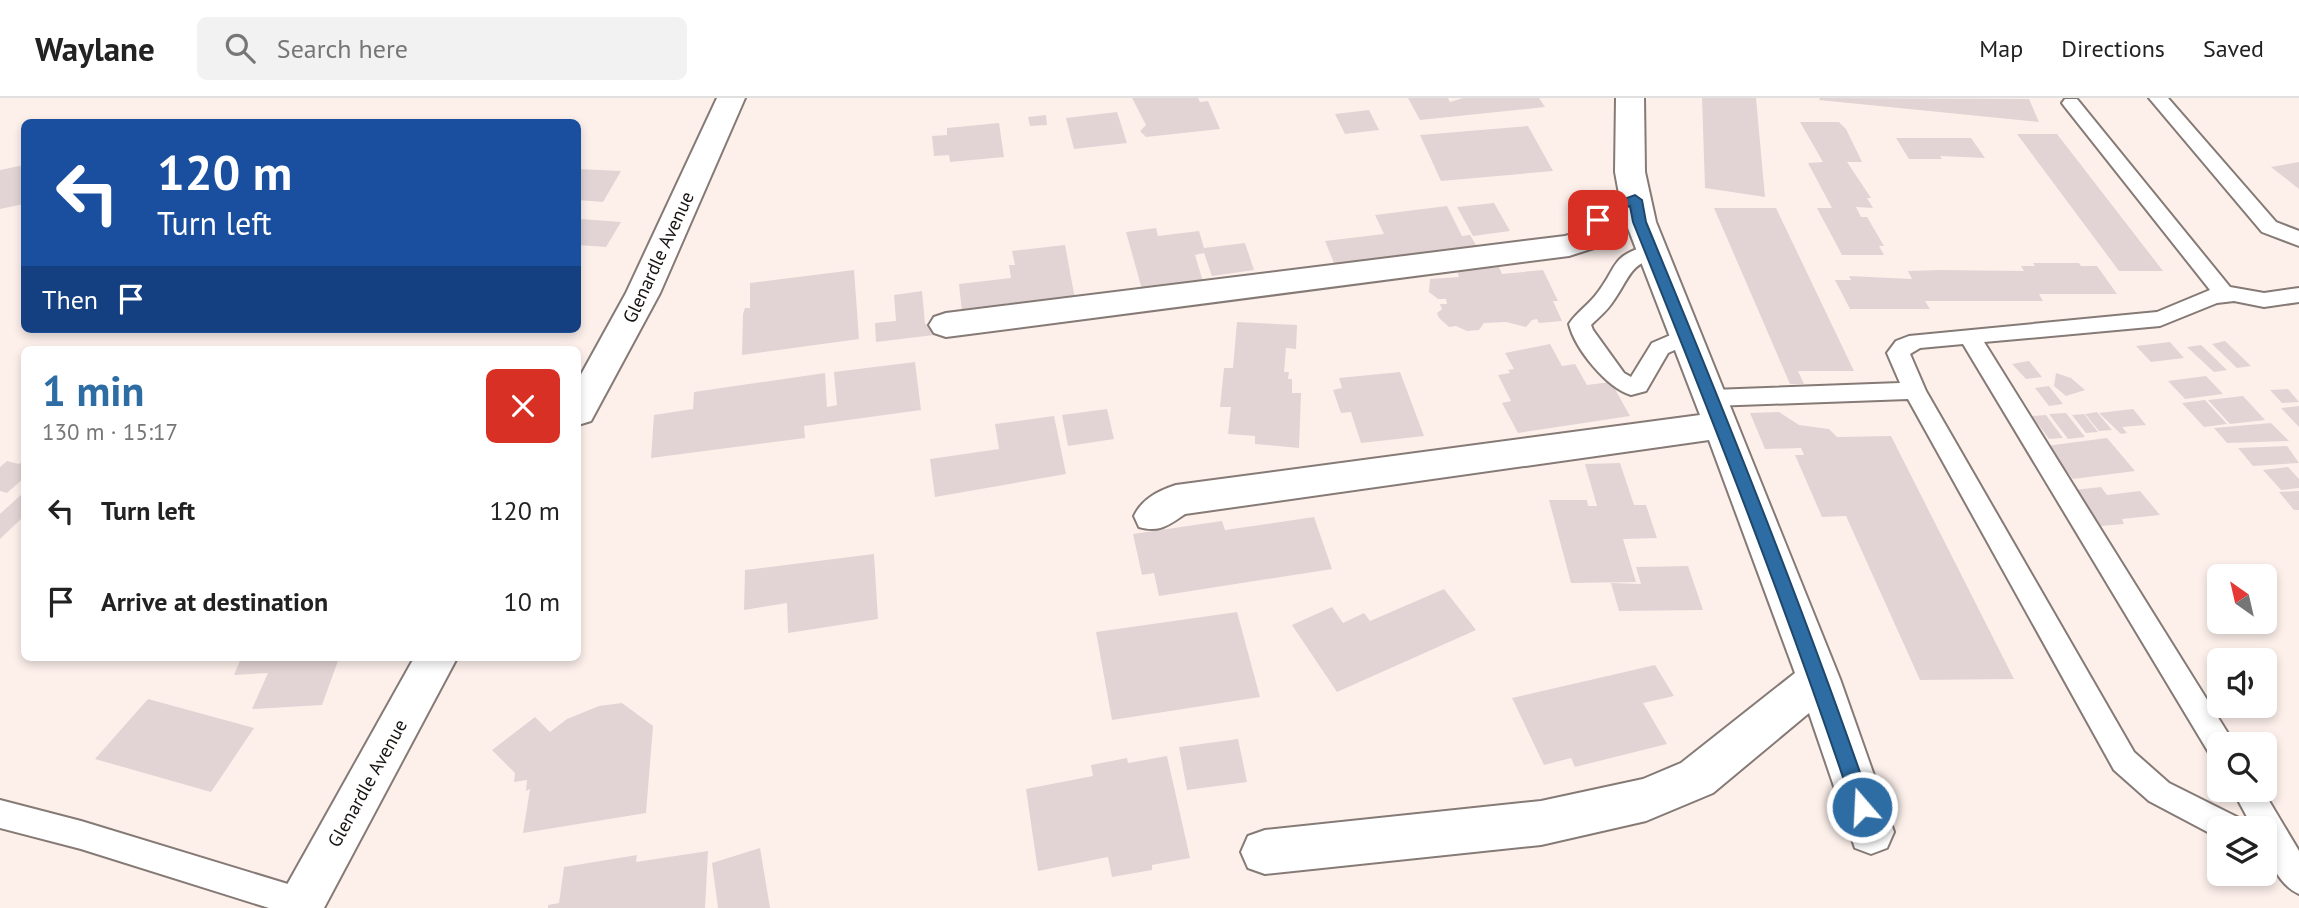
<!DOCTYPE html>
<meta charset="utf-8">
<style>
body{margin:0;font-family:"PT Sans",sans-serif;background:#f2f2f2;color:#222;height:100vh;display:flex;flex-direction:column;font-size:26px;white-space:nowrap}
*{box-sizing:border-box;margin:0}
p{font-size:23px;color:#767676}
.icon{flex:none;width:38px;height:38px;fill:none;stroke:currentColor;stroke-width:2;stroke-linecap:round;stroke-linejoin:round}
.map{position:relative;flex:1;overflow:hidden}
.side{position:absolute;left:21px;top:248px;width:560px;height:315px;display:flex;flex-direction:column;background:#fff;border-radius:10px;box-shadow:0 4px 10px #0003}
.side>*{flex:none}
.guide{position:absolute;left:21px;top:21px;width:560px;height:214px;border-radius:10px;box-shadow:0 4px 10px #0003;background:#1a4fa0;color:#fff;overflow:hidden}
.needle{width:46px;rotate:326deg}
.tools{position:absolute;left:2207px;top:466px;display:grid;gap:14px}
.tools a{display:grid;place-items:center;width:70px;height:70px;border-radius:10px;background:#fff;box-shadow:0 4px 10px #0003;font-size:35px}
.pin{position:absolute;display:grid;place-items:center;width:60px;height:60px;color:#fff;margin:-30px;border-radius:14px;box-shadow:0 4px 10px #0006}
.me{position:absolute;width:77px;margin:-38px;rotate:341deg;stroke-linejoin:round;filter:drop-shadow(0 0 5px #0008)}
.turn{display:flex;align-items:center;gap:24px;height:147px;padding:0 21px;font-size:32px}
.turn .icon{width:91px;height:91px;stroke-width:2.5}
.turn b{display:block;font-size:49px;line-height:60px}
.then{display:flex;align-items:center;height:66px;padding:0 21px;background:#0003;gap:14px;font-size:26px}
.round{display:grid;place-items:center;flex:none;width:74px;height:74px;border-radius:10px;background:#f2f2f2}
.headline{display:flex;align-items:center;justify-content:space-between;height:119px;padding:0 21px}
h1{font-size:42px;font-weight:700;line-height:52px;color:#2e6da4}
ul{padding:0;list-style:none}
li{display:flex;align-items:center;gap:21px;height:91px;padding:0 21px}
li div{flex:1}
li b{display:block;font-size:26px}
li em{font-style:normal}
header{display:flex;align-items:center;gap:42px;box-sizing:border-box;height:98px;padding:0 35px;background:#fff;border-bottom:2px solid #e0e0e0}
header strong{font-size:33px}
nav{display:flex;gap:38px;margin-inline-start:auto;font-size:24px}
.search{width:490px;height:63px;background:#f2f2f2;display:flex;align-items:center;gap:18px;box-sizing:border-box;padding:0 24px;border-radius:10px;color:#767676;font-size:26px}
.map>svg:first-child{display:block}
</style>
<header>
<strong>Waylane</strong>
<div class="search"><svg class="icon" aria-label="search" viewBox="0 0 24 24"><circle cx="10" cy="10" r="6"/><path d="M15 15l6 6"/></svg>Search here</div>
<nav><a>Map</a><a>Directions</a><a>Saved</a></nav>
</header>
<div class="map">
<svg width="2299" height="810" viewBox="0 0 2299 810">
<rect width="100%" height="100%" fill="#fdf0eb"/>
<!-- building -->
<g fill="#e2d4d5">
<path d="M1132,0H1198L1200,4L1208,3L1220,31L1146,39L1140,33L1146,27Z"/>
<path d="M1408,0H1448L1450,4L1463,0H1539L1545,9L1420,22Z"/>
<path d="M1702,0H1756L1765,99L1705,90Z"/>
<path d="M1820,0L2029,1L2039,24L1819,2Z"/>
<path d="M1369,12L1379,32L1345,36L1335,16Z"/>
<path d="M1117,14L1127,45L1074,51L1066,20Z"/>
<path d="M1046,17L1047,27L1030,28L1028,19Z"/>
<path d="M1800,24H1839L1846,31L1862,64H1847L1871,100H1867L1873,110L1856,109L1861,119H1867L1884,148H1879L1884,157H1842L1817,110H1832L1808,65L1823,64Z"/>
<path d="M999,25L1004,59L950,64L949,57L934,58L932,38L947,37V30Z"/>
<path d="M1528,28L1553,73L1441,83L1420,37Z"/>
<path d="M2017,36H2057L2163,173H2119Z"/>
<path d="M1896,40H1971L1985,60L1940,58L1942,61H1909Z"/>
<path d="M2299,64V91L2271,69Z"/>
<path d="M24,67V106L0,111V72Z"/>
<path d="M578,71L621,73L603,104L578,102Z"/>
<path d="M1494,105L1510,133L1473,138L1457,109Z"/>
<path d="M1447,108L1462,138L1470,137L1479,152L1336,170L1325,143L1384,136L1375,117Z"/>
<path d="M1714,110H1776L1854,273H1798L1804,286H1790Z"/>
<path d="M581,121L621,124L606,149L578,147V127Z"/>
<path d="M1156,130L1158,138L1199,133L1204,150L1245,145L1254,172L1212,178L1204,155L1195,157L1204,187L1143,195L1126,134Z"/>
<path d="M1065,147L1075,201L1015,208V205H1006V209L962,214L959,186L1011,180L1009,167H1015L1012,153Z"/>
<path d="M2033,165H2079L2081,168H2097L2117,196H2039L2043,203H1925L1930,211H1850L1835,182H1851L1849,178L1912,181L1908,173L1941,172L2024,173L2021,168H2035Z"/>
<path d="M1499,169L1502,176L1543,172L1558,203H1553L1562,223L1539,225L1537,221L1532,222L1526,229L1506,224L1484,225L1479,232L1467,233L1456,228L1449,229L1439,220L1437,215L1442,211L1440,206H1447L1446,201H1438L1429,194L1430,181L1459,179L1457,172Z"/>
<path d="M854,172L859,241L742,257L743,216L745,210H750V185Z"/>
<path d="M922,193L925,226H933L934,237L876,244L875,225L896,223L894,197Z"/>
<path d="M1237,224L1297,227L1296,251L1286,250L1284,274H1289L1288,281H1292V295H1301L1299,350L1255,346V338L1228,336L1231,309H1220L1224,270H1233Z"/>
<path d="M416,231H452V233L414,235Z"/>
<path d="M2225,243L2251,268L2237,270L2212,246Z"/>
<path d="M2170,244L2184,260L2151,264L2136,248Z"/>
<path d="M1550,246L1562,268L1575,266L1587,287L1611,284L1630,318L1518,335L1502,305L1511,303L1498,277L1510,275L1508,272L1514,271L1505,255Z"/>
<path d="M2201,247L2227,272L2214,274L2187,249Z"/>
<path d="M2029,263L2042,279L2026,281L2012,266Z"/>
<path d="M915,264L921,312L804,328L805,340L651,360L654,317L693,311L694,294L825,275L827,309L837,307L834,274Z"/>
<path d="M1400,274L1424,338L1361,345L1351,314L1341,315L1333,292L1342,290L1339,280Z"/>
<path d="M2056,275L2071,280L2085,292L2066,298L2054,288Z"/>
<path d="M2206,278L2223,296L2185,301L2168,283Z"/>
<path d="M2049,288L2063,306L2049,308L2035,290Z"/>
<path d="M2288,291L2299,304L2282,305L2270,292Z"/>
<path d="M2243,298L2265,322L2230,326L2208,302Z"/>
<path d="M2205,302L2227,326L2204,329L2182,305Z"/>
<path d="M2299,308V329L2281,310Z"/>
<path d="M1107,311L1114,341L1068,348L1062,317Z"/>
<path d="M2133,311L2146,327L2122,329L2127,335L2121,336L2099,315Z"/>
<path d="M1779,314L1799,327L1829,331L1837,339L1891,338L2014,581L1920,582L1846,418L1822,419L1795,357H1804L1801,350L1765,351L1750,315Z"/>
<path d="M2097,314L2112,332L2099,333L2085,316Z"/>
<path d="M2066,315L2085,339L2068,341L2049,316Z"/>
<path d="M2084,316L2098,334L2086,335L2072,317Z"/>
<path d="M2046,317L2063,340L2049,341L2032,318Z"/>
<path d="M1054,318L1066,376L935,399L930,361L999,351L995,326Z"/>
<path d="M2271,325L2289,343L2227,345L2214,330Z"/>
<path d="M2107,340L2135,373L2073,381L2046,348Z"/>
<path d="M2287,348L2299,365L2253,368L2238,350Z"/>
<path d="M24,362V380L7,395L0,393V369L7,363L19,366Z"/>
<path d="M1620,365L1634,407H1646L1657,440L1623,441L1636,484L1571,485L1549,402H1587L1588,408H1597L1585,366Z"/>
<path d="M2288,369L2299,381V390L2281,392L2263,372Z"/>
<path d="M2101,389L2107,397L2140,393L2160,417L2122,421L2124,426L2101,428L2074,392Z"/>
<path d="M2299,393V412H2294L2279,394Z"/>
<path d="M23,395L24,418L0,441V416Z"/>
<path d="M1314,419L1332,471L1159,498L1154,475L1142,477L1133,436L1222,423L1225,432Z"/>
<path d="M874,456L878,521L788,535L787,505L744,512L745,472Z"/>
<path d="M1688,468L1703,512L1619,513L1611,485L1641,486L1636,469Z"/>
<path d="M1444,491L1476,532L1337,594L1292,527L1332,509L1343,525L1364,515L1370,523Z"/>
<path d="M1237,514L1260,599L1112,622L1096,534Z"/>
<path d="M241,560H339L322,607L252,611L268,575L234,577Z"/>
<path d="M1655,567L1674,598L1643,605L1667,646L1575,669L1571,660L1544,667L1512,600Z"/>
<path d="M148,601L254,630L211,694L95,661Z"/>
<path d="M622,605L653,628L646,715L523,735L530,691L526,693L527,682L514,684L515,675L492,652L535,619L550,634L567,621L599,608Z"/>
<path d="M1238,641L1247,684L1187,692L1179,649Z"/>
<path d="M1167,658L1190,760L1152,767V772L1112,779L1108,759L1038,773L1026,691L1093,678L1091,667L1127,660L1128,665Z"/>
<path d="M760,750L770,810H718L712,765Z"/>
<path d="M708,753L705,810H548V807L559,805L564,769L637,757L636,764Z"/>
</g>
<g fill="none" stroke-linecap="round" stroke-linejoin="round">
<!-- lane casing -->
<g stroke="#857a75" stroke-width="4">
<g id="lane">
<path d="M2149,0H2168L2276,124L2299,133V148L2262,134Z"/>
<path d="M2065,1H2077L2230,189L2264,195L2299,190V204L2264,209L2234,203L2217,205L2160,228L1984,244L2229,637L2233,646H2219V659L2209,655L1963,246L1920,250L1910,256L1926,293L2134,654L2169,685L2239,720L2244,730H2219V740L2149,703L2114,672L1908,301L1712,308L1704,306L1701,300L1704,294L1712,292L1900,285L1887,255L1896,243L1909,238L2157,214L2210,192L2065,9L2062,5Z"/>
<path d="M1653,146L1663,153L1660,158C1628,167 1631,178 1614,202C1608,212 1599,219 1591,227L1593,232L1624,275L1631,279L1652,245L1687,230L1695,233L1698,238L1695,243L1668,255L1646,293L1631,297C1607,290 1575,251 1569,226C1576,215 1587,208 1595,198C1620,167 1608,158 1653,146Z"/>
<path d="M2232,691H2262L2299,753V796C2276,786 2264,753 2264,730H2253Z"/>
<path d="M0,702L81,723L301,790L312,794L316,805L314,810H269L81,751L0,730Z"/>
</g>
</g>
<!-- street casing -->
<g stroke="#857a75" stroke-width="4">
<g id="street">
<path d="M717,0H745L660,195L591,323L578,327V282L626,195Z"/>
<path d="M1616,0H1644L1645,74L1656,124L1840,581L1894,734L1887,750L1871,756L1855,750L1809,615L1713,695L1646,723L1541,747L1265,776L1248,770L1241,754L1248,738L1265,732L1541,703L1643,681L1681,665L1795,575L1709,342L1185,416C1169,427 1159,435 1139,429L1134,418C1142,401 1158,393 1176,387L1700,317L1623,117L1594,150L1569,158L946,239L934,235L929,227L934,219L946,215L1565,138L1572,136L1597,104L1619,96L1615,74Z"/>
<path d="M414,560H457L324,810H274Z"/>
</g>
</g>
<!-- lane -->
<use href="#lane" fill="#fff" fill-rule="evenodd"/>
<!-- street -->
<use href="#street" fill="#fff" fill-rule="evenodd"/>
</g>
<!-- route -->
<path fill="#2e6da4" stroke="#1e476b" stroke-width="2" d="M1635,97L1642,102L1646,124C1726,317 1804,511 1872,709L1869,715L1862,718L1855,715L1853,709C1787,511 1711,317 1633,124L1630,108L1613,114L1603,125L1592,122L1604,108Z"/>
<g text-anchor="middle" stroke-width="5" stroke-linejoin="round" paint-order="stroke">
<!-- street labels -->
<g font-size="19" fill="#181412" stroke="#fff">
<text transform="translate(658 159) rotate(-65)" y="7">Glenardle Avenue</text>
<text transform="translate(367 685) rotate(-61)" y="7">Glenardle Avenue</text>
</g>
</g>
</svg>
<div class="tools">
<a><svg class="needle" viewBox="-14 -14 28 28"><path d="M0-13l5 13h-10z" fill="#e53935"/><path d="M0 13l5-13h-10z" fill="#767676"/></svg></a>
<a><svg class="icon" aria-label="sound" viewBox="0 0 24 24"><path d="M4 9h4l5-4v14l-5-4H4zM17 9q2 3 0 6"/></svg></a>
<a><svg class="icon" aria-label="search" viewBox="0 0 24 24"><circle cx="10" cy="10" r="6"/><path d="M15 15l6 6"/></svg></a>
<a><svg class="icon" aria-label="layers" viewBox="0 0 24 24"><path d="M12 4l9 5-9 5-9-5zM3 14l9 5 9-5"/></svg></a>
</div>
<div class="pin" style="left:1598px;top:122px;background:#d93025"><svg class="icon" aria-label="arrive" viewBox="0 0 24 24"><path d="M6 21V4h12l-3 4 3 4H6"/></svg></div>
<svg class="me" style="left:1862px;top:709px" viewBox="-20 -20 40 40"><circle r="17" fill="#2e6da4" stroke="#fff" stroke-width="3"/><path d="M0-11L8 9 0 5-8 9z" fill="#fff"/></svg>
<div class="guide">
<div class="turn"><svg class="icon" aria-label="left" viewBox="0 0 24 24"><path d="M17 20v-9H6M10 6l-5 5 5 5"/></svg><div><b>120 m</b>Turn left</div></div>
<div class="then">Then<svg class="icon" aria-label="arrive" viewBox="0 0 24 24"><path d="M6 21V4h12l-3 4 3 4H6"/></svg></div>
</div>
<section class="side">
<div class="headline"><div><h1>1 min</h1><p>130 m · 15:17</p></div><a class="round" style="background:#d93025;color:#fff"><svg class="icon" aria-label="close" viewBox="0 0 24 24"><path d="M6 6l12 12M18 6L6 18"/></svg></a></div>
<ul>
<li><svg class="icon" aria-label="left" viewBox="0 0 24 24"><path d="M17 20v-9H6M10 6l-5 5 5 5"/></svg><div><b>Turn left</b></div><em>120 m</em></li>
<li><svg class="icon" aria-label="arrive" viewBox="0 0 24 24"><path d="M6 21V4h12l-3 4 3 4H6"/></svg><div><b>Arrive at destination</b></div><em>10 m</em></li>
</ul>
</section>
</div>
